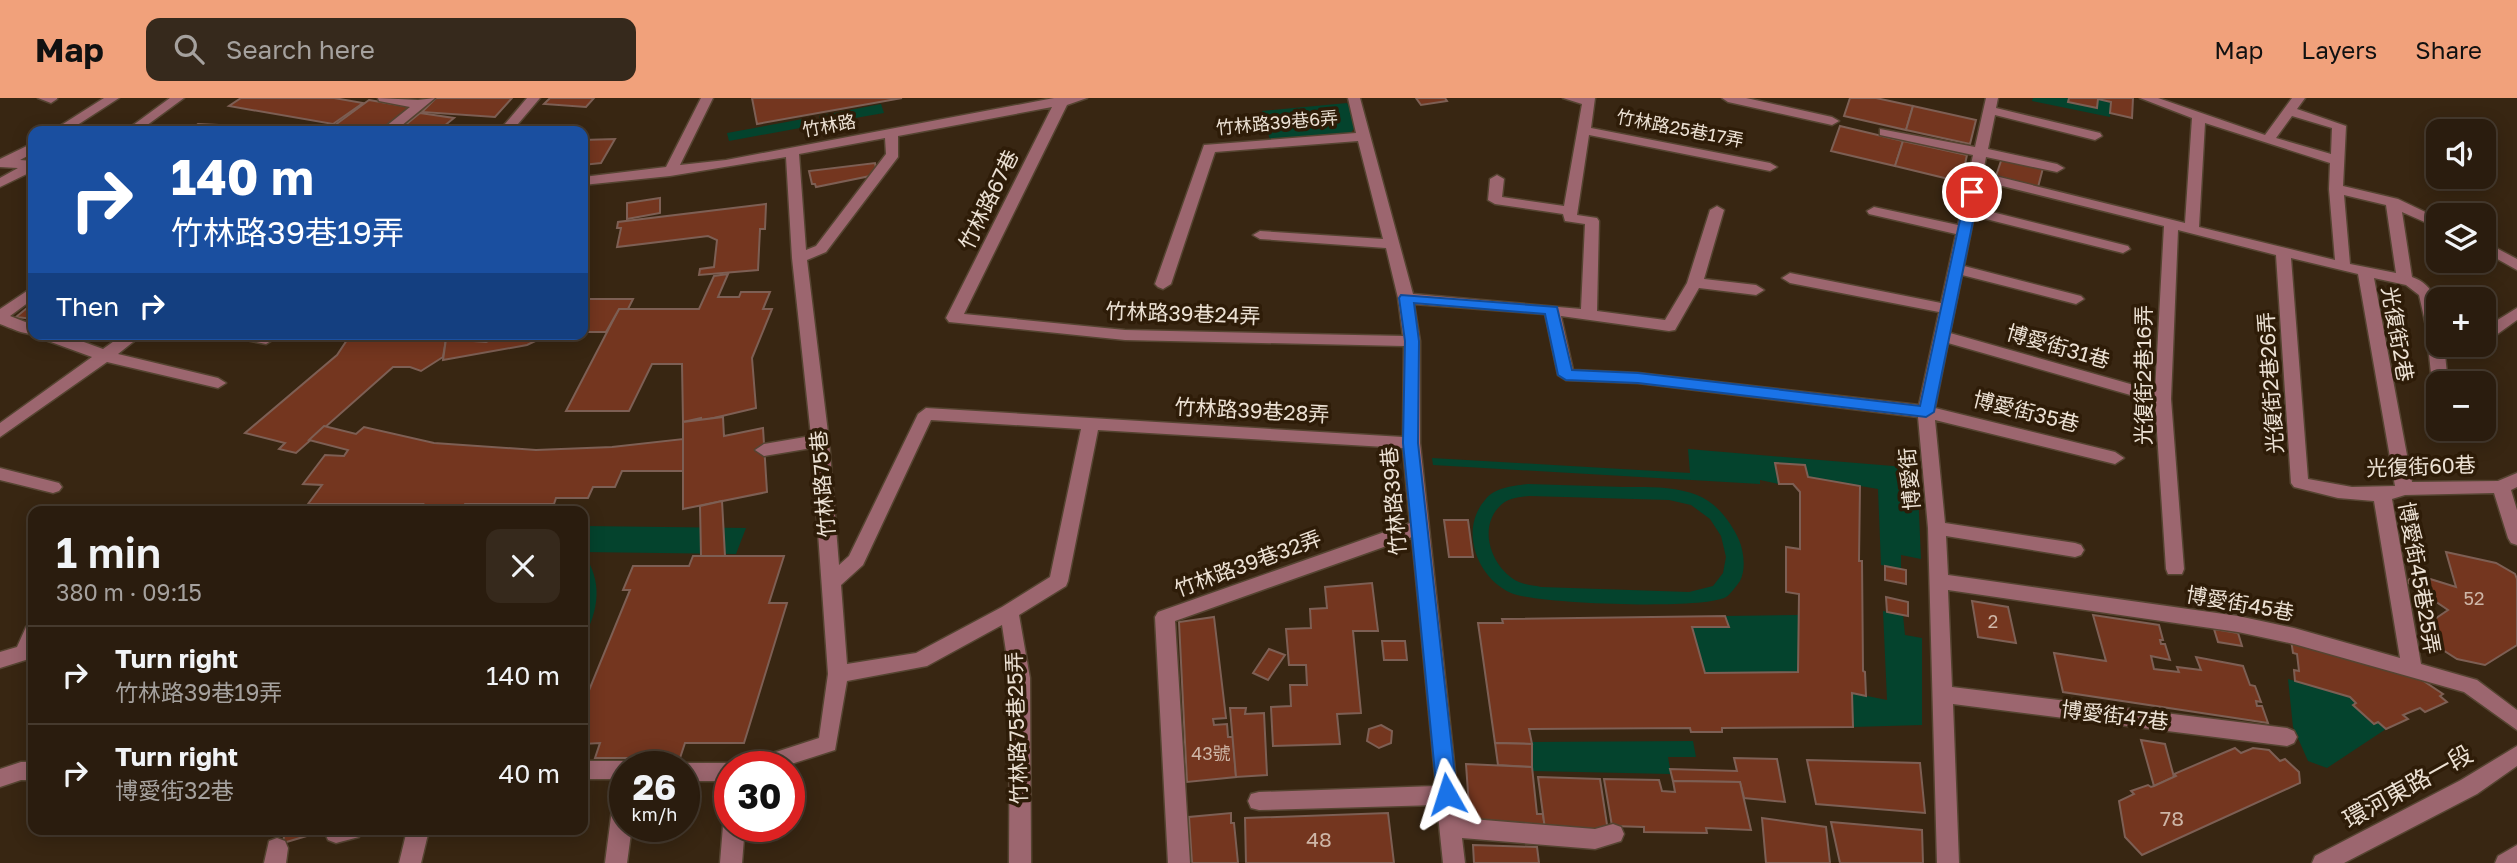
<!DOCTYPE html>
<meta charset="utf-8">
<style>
body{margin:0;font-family:"Golos Text","Noto Sans TC",sans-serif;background:#36291c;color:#f1f3f6;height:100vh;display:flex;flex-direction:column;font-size:26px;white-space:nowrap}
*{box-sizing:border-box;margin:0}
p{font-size:23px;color:#a5a19e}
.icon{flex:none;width:38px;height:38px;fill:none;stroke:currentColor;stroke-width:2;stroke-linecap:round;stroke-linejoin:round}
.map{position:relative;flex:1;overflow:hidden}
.side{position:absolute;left:28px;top:408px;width:560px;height:329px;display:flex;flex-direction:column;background:#2a1c0e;border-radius:14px;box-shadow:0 4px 18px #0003,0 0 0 2px #463a2e}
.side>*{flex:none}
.hud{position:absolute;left:28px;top:28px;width:560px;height:214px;border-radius:14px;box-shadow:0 4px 18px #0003,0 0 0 2px #463a2e;background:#1a4fa0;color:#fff;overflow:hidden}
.fabs{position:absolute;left:2426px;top:21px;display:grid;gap:14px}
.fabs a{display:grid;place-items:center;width:70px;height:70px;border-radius:14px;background:#2a1c0e;box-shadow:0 4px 18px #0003,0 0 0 2px #463a2e;font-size:35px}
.speed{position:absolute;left:609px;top:653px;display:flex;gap:14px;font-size:35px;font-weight:700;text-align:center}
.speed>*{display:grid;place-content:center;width:91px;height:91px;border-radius:50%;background:#2a1c0e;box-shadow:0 4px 18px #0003,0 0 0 2px #463a2e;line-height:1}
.speed small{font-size:18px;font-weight:400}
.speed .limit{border:10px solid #d22;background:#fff;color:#111}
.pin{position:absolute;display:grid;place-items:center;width:60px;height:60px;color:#fff;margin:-30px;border:4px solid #fff;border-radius:50%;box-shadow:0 2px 7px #0007}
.me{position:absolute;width:77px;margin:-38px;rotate:354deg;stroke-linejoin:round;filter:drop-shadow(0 0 5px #0008)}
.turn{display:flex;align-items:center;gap:24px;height:147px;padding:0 28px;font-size:32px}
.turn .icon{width:91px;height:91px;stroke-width:2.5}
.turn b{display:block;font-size:49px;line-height:60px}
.then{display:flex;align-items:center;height:66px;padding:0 28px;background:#0003;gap:14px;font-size:26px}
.round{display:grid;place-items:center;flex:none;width:74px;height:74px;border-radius:14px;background:#36291c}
.summary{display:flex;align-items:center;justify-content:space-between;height:119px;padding:0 28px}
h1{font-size:42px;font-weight:600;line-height:52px}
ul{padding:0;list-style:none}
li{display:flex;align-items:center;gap:21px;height:98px;padding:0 28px;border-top:2px solid #463a2e}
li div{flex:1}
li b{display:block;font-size:26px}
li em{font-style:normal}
header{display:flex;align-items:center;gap:42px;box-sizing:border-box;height:98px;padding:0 35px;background:#f1a17b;color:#111}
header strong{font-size:33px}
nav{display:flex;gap:38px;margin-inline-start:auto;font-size:24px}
.search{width:490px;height:63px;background:#36291c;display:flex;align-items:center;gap:18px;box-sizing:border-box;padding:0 24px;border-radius:14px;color:#a5a19e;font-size:26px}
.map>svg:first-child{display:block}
</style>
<header>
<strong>Map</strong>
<div class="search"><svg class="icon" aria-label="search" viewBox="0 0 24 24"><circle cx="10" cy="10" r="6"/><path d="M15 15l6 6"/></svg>Search here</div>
<nav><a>Map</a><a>Layers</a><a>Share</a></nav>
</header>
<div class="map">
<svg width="2517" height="765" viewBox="0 0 2517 765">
<rect width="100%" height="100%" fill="#382612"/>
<!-- green -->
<g fill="#04432d" fill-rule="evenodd">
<path d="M2033,0H2069L2068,3L2097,10L2098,1L2111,4L2110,19L2032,3Z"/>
<path d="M1347,5L1357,27L1349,37L1270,42L1262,13Z"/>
<path d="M881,6L884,15L821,26L819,18Z"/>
<path d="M808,20L811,28L729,43L727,35Z"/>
<path d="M1688,351L1917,370L1921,461L1901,457V471L1881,467L1878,391L1808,379L1805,367L1775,365L1779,386L1760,382V386L1433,367L1432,360L1690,375Z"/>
<path d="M1528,386C1560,387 1592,388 1623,389C1648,389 1674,388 1697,397C1716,404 1731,424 1739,442C1744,454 1746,471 1740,483C1737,487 1730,497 1726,499C1705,512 1535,506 1511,495C1477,480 1459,432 1485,402C1495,389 1513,388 1528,386ZM1530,398L1669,402L1691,407L1710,421L1721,438L1726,459L1723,475L1713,488L1689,494L1541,489C1534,487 1526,487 1519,484C1493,472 1477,432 1499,409C1507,400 1519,399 1530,398Z"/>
<path d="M583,428L746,430L736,456L583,454Z"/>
<path d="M583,455C603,483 599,512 583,541Z"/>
<path d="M1883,513L1903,517L1905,537L1922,540V627L1853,629L1852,595L1887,602Z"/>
<path d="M1799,517L1798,574L1705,575L1692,529L1728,528L1725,518Z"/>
<path d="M2288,581L2350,599L2356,605L2354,607L2374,625L2378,624L2386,631L2327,670L2308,663L2293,629Z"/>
<path d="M1693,643L1696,659H1668L1671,676L1532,673L1531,644Z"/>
</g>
<!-- building -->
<g fill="#74361f" stroke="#7d5f54" stroke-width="2">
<path d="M241,0H334L363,5L333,26L229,8Z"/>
<path d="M436,0H512L495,19L422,14Z"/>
<path d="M550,0H594L586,9L544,6Z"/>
<path d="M752,0H902L757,26Z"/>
<path d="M1416,0H1445L1447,3L1421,7Z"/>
<path d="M1850,0H1876L1913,8L1906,32L1844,18Z"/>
<path d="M2069,0H2133L2132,20L2110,15L2111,4L2098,1L2097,10L2068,4Z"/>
<path d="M369,2L411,9L379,33L331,30Z"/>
<path d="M1913,8L1976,22L1970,46L1906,32Z"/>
<path d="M420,15L454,20L438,33H398Z"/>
<path d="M198,26L279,30L276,33H189Z"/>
<path d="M1840,28L1903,43L1895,68L1831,53Z"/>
<path d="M615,41L601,65L583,67V42Z"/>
<path d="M1903,43L1967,57L1961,84L1895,68Z"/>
<path d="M2002,60L2043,70L2038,89L1996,78Z"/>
<path d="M875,65L876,70L870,78L816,89L815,86H812L809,73Z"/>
<path d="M660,100V115L627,121V105Z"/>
<path d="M766,106L765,131H760L758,172L699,177L700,171L714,169L717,142L708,138L617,149L621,130H617L618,124Z"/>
<path d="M728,176L718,199H739L741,194H770L763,211H772L752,260L756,310L701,323V320L683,324L682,266H652L629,313H566L619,211H699L714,178Z"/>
<path d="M583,201H633L628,211H619L606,234H583Z"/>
<path d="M33,205V221L16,219Z"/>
<path d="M351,236H506L486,244L446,241L443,259L421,273L410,269H393L296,355L279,351L285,345L245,335L337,257Z"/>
<path d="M506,236H550L527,247L443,262L446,241L486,244Z"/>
<path d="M723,319L724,338L763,330L767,394L683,411V324Z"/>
<path d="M324,328L356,336L364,329L434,345L536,352L612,349L683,341V373H622L615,389H593L588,400H556L554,406H465L461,413H419L423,406H308L322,387L303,386L325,357L344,358L348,352L309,342Z"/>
<path d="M1775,365L1805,367L1808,379L1860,388L1859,463H1862L1863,573L1865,574L1866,598L1852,595L1853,629L1722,630V634H1691L1690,630L1529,631L1532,646L1495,645L1478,525H1503L1502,521L1725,518L1729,529H1692L1705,575L1798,574L1799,496L1786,494V449L1800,451V394L1793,386H1779Z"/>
<path d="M722,403L725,458H701L700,408Z"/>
<path d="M1444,422H1468L1473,459H1449Z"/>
<path d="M2446,454L2496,465L2515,476L2517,481V547L2485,567L2457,561L2432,545V541L2420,531L2448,512L2407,484L2414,476L2456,489Z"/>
<path d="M693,458H784L769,505H787L744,645H685L680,660H595L600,645L583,646V607L630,492H623L633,468H689Z"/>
<path d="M1885,468L1906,472V486L1885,482Z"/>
<path d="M1372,485L1378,533H1353L1361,615L1337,616L1340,646L1273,648L1271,609L1291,608L1290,587H1307L1306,567H1289L1286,531L1311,530L1310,511L1327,510L1325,489Z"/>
<path d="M1886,499L1908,504V518L1887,514Z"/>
<path d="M1972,503L2008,509L2016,545L1978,539Z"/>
<path d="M2093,517L2159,527L2163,542H2160L2161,546H2165L2170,562L2151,558L2154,571L2179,574L2177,569L2201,572L2196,559L2243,568L2250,587L2255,588L2261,604L2256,603L2257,608H2262L2268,625L2063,594L2054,555L2106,563Z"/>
<path d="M1214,519L1226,620L1213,621L1214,627L1227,626L1228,639H1233L1236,679L1187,684L1179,524Z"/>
<path d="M2214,531L2238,535L2242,548L2218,544Z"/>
<path d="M2291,542L2416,578L2443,596L2440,598L2447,604L2425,614L2420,610L2403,617L2408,621L2386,631L2378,624L2374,626L2353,607L2356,605L2350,599L2295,583L2294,572L2299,573L2297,556L2293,555Z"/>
<path d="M1382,543H1405L1407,562H1384Z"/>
<path d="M1269,551L1285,557L1268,582L1253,575Z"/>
<path d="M1230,610H1246L1245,616L1264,615L1267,677L1236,679Z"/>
<path d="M1381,627L1392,633L1391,645L1379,650L1367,643L1369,631Z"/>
<path d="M2141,642L2165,646L2174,679L2154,688Z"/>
<path d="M1495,645L1532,646V669L1498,667Z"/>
<path d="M2235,650L2241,655L2253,650L2269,652L2280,663L2285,661L2299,674L2300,685L2142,757L2125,739L2119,703L2134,696L2131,693L2148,687L2151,689L2154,688L2176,678L2174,676Z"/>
<path d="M1734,660L1777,661L1785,704L1744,700L1740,684L1673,683L1670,671L1737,673Z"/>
<path d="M1807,662L1920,665L1925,715L1816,706Z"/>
<path d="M1466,666L1532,669L1537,716H1543L1545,731L1470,723Z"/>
<path d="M1538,679L1600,681L1608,733L1545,731Z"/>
<path d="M1604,681L1659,682L1662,693L1675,694L1673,683L1740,684L1751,732L1706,730L1707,735L1644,734V729L1612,728Z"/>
<path d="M1231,715V725H1234L1238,765H1192L1189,719Z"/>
<path d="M1388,715L1394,765H1246L1245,720Z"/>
<path d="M1762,720L1826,729L1830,765H1766Z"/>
<path d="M1831,724L1922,732L1923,765H1840Z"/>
<path d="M285,732H327L283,745Z"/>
<path d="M1473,747L1537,749L1539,765H1474Z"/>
</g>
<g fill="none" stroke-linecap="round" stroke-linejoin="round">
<!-- minor casing -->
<g stroke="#554431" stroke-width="3">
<g id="minor">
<path d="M38,0H57V1L51,5Z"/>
<path d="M104,0H119L68,33H52Z"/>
<path d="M170,0H184L139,33H125Z"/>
<path d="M378,0L418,2L435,0L395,33H380L410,9L379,3Z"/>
<path d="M527,0H540L512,33H499Z"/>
<path d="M701,0H713L680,67L726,62L1054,0H1087L1067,7L964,216L1125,232L1403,238L1398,200L1386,150L1260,141L1253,137L1260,133L1383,141L1358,43L1215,54L1171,186L1163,191L1158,189L1155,186L1204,47L1356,35L1348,0H1360L1413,196L1581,211L1585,126L1565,123L1563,116L1495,106L1488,102L1490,81L1497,77L1504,81L1502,99L1564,108L1582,6L1563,0H1595L1591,30L1770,65L1777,69L1770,73L1589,37L1577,117L1597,120L1599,123L1597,213L1665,222L1687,185L1710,112L1717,108L1724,112L1704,181L1756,187L1764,192L1756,197L1699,190L1675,232L1669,233L1561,218L1573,272L1638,275L1919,307L1939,214L1790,185L1782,180L1790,175L1941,205L1956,136L1869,116L1867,113L1874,109L1958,127L1973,57L1880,37V31L1975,49L1986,0H1998L1996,10L2100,35L2102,38L2095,42L1995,17L1988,51L2057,66L2064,70L2057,74L1986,59L1983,75L2185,125L2192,20L2140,0H2158L2265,37L2292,0H2305L2297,11L2346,28L2343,88L2398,101L2438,120V130L2402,114L2412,179C2443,190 2438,220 2438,247H2444L2448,285H2438V290L2432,285L2426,228L2419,197L2406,187L2374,180L2412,384L2498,383L2517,375V389L2511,392L2517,412V447L2511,445L2508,440L2494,395L2405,397L2392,401L2421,566L2477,582L2517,612V632L2464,594L2294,546L2238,534L1948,492L1952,589L2287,630L2294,633L2297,639L2294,645L2287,648L1953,606L1959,765H1937L1928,430L1918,319L1638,285L1566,282L1558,277L1545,216L1414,206L1420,243V345L1460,720L1595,731L1613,726L1621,729L1624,736L1621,743L1595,751L1462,740L1465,765H1443L1437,707L1259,712L1251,710L1248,703L1251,696L1259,694L1436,688L1412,439L1175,523L1190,765H1168L1155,519L1158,514L1410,425L1403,350L1098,332L1068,483L1066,488L1019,517L1030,580L1031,765H1009L1010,580L1002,527L927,568L847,583L835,652L785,668H748L751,662L819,640L828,576L812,350L764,358L755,352L764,346L811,338L792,160L786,59L670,78L583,87V79L666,69ZM1052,9L946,220L949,224L1125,242L1404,248L1403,339L926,310L918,316L849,458L839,467L829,343L807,162L826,154L898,59V38ZM2292,18L2332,30L2331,56L2276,40ZM2205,25L2330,65L2329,91L2335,162L2199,129ZM885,40L886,56L816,148L806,152L799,56ZM1982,83L2164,128L2155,293L1950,235L1962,177L2076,206L2084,201L2081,198L1964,168L1974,118L2123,155L2130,151L2128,148L1976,110ZM2344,97L2386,107L2396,175L2350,166ZM2178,132L2276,157L2291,385L2294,389L2338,400L2374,403L2400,560L2294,530L2238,518L1948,477L1946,438L2075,459L2081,457L2084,452L2081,447L2075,445L1945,425L1935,322L2115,366L2124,360L2115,354L1935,310L1948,245L2155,304L2166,471L2168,476H2182L2184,471L2171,301ZM2291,160L2358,176L2395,388L2352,389L2308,381ZM931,322L1081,331L1050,479L1002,509L916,555L847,566L841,487L863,467Z"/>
<path d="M1722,0H1746L1832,19L1839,23L1832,27L1728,4Z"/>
<path d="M33,45V55L20,62L33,63V73L0,89V80L18,70L0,69V61Z"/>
<path d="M2483,143L2517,161V172L2483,153Z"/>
<path d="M33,189V201L10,218L33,227V236H36C24,237 11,230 0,226V211Z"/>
<path d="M2517,210V222L2492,240H2483V231Z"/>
<path d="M38,236H62L103,251L124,236H143L118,256L218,280L226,285L218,290L107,264L0,339V325L92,259L40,240Z"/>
<path d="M234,236H267L274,241L266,246L236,240Z"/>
<path d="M0,370L59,385L62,389L59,393L53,395L0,382Z"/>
<path d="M33,526L32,560L0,570V554L17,549L26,529Z"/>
<path d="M2517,648V668L2477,696L2344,765H2312L2315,758L2461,682Z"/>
<path d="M583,663H625L634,668H625V681H583Z"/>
<path d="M21,664H33V682H21L0,689V671Z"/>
<path d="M684,665H730L738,668H730V683H684V668H676Z"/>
<path d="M625,687V728H632L627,765H605L614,696L617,689Z"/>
<path d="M730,720V728H745L742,765H720L723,728Z"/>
<path d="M327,732H362L359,739L336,745L328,742L325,735Z"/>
<path d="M407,732H429L421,765H399Z"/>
<path d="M277,740L285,743L288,750L286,765H264L269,743Z"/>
<path d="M2517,747V765H2495L2498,758Z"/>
</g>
</g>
<!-- minor -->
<use href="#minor" fill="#9c666f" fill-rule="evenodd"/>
</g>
<!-- route -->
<path fill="#1a73e8" stroke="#114b97" stroke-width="2" d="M1972,91L1979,94L1934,314L1926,319L1638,285L1566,282L1558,277L1545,216L1414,205L1419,243L1418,345L1457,696L1454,703L1447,705L1440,703L1437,696L1403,345L1405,243L1399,200L1401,197L1557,209L1572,272L1638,275L1920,308L1966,94Z"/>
<g text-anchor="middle" stroke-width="7" stroke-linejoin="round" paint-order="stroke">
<!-- far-street labels -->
<g font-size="18" fill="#ece1d4" stroke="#2e1c08">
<text transform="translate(1277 25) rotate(-5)" y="6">竹林路39巷6弄</text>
<text transform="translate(829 28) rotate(-10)" y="6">竹林路</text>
<text transform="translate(1680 31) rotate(11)" y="6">竹林路25巷17弄</text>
</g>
<!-- number labels -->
<g font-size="18" fill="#ceb6a7">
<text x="2474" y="507">52</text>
<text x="1993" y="530">2</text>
<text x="1211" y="662">43號</text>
</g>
<!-- street labels -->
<g font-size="21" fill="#ece1d4" stroke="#2e1c08">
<text transform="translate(989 102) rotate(-64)" y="7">竹林路67巷</text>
<text transform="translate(1183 216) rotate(2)" y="7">竹林路39巷24弄</text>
<text transform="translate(2397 236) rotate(80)" y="7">光復街2巷</text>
<text transform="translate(2058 249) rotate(16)" y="7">博愛街31巷</text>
<text transform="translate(2144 277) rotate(-90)" y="7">光復街2巷16弄</text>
<text transform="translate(2271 285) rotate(-94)" y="7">光復街2巷26弄</text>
<text transform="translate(1252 313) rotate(3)" y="7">竹林路39巷28弄</text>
<text transform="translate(2026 314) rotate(14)" y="7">博愛街35巷</text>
<text transform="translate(2421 369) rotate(-2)" y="7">光復街60巷</text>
<text transform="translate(1910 381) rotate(-95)" y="7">博愛街</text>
<text transform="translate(823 386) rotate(-95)" y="7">竹林路75巷</text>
<text transform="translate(1394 403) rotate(-95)" y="7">竹林路39巷</text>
<text transform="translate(1248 466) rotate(-20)" y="7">竹林路39巷32弄</text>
<text transform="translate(2419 480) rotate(80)" y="7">博愛街45巷25弄</text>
<text transform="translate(2240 506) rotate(10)" y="7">博愛街45巷</text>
<text transform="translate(2115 618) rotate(7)" y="7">博愛街47巷</text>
<text transform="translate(1017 630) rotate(-92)" y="7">竹林路75巷25弄</text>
</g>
<!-- near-number labels -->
<g font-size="21" fill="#ceb6a7">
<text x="2172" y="728">78</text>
<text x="1319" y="749">48</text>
</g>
<!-- near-street labels -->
<g font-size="24" fill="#ece1d4" stroke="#2e1c08">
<text transform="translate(2408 689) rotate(-29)" y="8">環河東路一段</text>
</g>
</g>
</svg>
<div class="fabs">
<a><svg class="icon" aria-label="sound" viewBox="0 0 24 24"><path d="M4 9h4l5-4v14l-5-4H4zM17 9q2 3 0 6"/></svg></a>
<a><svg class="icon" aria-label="layers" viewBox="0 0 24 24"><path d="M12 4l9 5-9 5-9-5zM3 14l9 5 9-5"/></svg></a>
<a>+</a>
<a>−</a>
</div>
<div class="speed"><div>26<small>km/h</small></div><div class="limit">30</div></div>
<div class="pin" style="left:1972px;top:94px;background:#d93025"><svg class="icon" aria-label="arrive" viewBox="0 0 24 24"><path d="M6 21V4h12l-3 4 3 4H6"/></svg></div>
<svg class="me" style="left:1447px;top:696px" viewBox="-20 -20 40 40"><path d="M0-17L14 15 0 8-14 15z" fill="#1a73e8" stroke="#fff" stroke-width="4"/></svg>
<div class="hud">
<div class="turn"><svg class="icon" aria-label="right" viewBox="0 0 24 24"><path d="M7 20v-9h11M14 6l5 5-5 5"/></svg><div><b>140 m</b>竹林路39巷19弄</div></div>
<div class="then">Then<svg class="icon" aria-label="right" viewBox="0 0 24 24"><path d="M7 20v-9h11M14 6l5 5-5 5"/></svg></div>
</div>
<section class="side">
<div class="summary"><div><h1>1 min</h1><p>380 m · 09:15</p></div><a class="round"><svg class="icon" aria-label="close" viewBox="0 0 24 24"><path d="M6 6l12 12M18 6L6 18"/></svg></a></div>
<ul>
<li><svg class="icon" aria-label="right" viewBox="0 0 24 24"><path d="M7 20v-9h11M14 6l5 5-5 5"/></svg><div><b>Turn right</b><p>竹林路39巷19弄</p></div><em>140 m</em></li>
<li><svg class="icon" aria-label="right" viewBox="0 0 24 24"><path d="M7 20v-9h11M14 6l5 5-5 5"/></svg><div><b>Turn right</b><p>博愛街32巷</p></div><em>40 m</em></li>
</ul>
</section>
</div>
